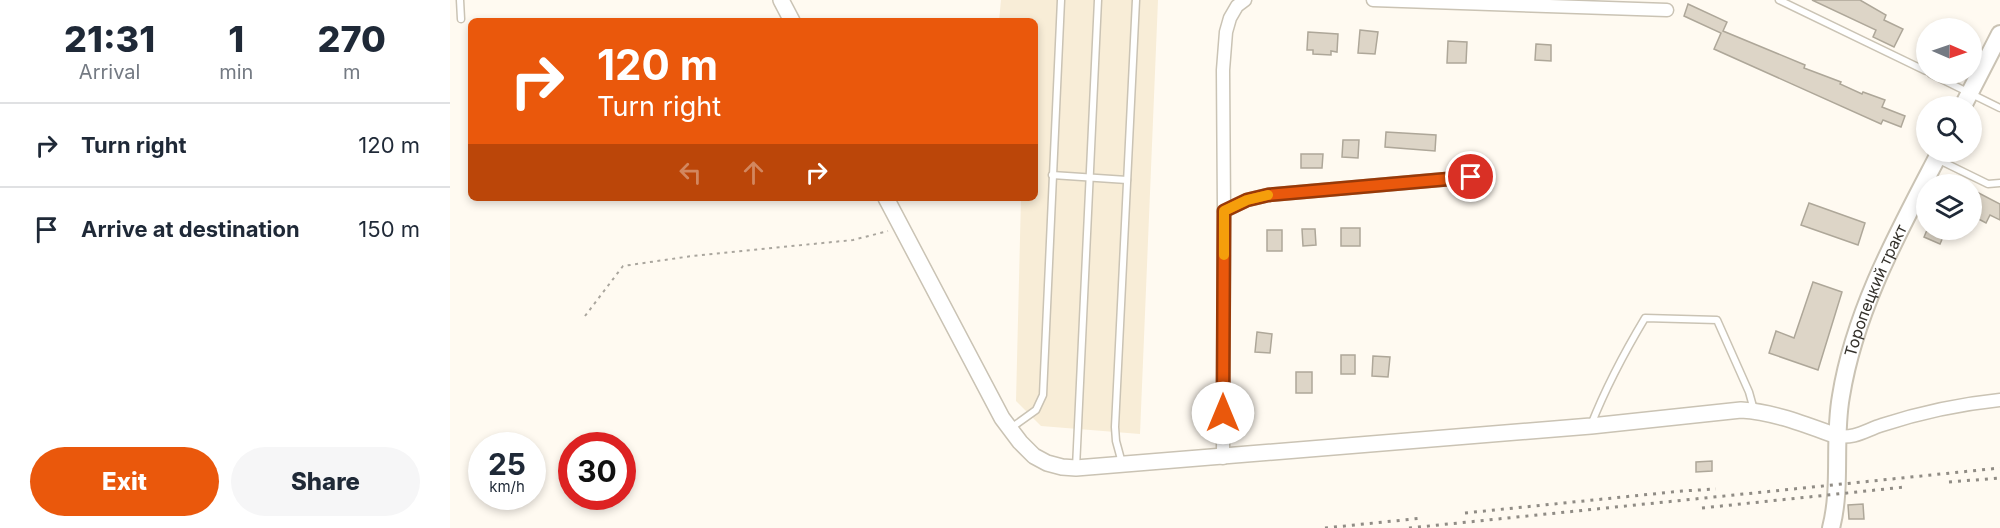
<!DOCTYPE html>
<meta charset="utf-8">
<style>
body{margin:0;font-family:Inter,sans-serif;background:#f6f6f7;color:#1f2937;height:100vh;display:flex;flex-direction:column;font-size:22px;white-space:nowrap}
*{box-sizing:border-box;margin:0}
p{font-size:20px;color:#747a83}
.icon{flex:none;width:33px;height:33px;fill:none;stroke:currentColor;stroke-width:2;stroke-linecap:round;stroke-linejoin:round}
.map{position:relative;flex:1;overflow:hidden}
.sheet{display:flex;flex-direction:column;background:#fff;width:450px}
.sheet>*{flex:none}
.guide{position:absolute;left:18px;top:18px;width:570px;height:183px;border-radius:9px;box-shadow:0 3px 9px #0003;background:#ea580c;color:#fff;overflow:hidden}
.needle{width:39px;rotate:92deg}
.controls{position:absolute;left:1466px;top:18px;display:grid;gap:12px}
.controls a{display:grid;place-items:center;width:66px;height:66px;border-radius:50%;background:#fff;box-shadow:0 3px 9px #0003;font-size:30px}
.speed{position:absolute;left:18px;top:432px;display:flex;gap:12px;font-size:30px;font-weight:700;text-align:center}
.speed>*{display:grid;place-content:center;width:78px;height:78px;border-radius:50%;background:#fff;box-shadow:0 3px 9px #0003;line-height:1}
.speed small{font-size:15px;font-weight:400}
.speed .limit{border:9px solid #d22;background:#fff;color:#111}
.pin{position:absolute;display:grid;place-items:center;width:51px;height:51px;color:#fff;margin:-26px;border:3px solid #fff;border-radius:50%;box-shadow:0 2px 6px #0007}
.me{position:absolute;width:66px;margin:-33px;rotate:0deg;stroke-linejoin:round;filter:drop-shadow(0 0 4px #0008)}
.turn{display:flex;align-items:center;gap:21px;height:126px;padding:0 30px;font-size:27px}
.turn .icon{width:78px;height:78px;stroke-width:2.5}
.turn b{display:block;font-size:42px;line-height:51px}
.lanes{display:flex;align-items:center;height:57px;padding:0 30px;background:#0003;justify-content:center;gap:30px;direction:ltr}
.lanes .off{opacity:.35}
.eta{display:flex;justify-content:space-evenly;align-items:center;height:102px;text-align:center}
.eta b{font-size:36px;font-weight:800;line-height:42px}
.button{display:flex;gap:12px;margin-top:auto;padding:12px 30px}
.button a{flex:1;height:69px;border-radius:36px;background:#ea580c;color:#fff;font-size:24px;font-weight:800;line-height:69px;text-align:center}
.button a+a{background:#f6f6f7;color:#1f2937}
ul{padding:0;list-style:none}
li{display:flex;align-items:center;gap:18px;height:84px;padding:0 30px;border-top:2px solid #e0e1e3}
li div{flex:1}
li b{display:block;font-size:22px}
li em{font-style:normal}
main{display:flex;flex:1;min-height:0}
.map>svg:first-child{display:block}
</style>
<main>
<section class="sheet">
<div class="eta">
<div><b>21:31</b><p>Arrival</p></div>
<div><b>1</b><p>min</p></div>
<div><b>270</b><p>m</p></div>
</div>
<ul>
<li><svg class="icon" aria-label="right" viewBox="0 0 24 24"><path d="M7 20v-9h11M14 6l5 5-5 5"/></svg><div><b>Turn right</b></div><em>120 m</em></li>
<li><svg class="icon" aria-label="arrive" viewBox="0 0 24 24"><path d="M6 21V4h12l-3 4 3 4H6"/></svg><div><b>Arrive at destination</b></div><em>150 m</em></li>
</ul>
<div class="button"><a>Exit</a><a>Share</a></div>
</section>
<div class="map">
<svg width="1550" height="528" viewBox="0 0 1550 528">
<rect width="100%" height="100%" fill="#fffaf1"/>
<!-- built -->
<path fill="#f8edd7" d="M551,0H708L690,434L591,426L566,401L571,198H585V21H549Z"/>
<!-- building -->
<g fill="#ddd5c7" stroke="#aea799" stroke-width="1.5">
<path d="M1362,0H1410L1436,15L1434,20L1453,29L1444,47L1423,37L1426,30Z"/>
<path d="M1238,4L1277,22L1273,31L1355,65L1354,68L1391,82L1390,84L1412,94L1413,92L1435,100L1432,107L1455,116L1451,127L1433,120L1431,124L1264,49L1271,33L1234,16Z"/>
<path d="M910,30L928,32L925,54L908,53Z"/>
<path d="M858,32L888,34L887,52L881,51V55L863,54V50H857Z"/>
<path d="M998,41L1017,42L1016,63H997Z"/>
<path d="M1086,44L1101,45V61L1085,60Z"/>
<path d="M936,132L986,135L985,151L935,147Z"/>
<path d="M893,140H909L908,158L892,157Z"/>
<path d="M851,154H873L872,168H851Z"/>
<path d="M1521,189L1550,204V220L1540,215L1536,223L1521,215Z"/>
<path d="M1359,203L1415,223L1408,245L1351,225Z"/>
<rect x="891" y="228" width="19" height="18"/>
<path d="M852,229H865L866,245L853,246Z"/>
<rect x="817" y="230" width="15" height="21"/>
<path d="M1477,230H1496L1490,244L1474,237Z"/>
<path d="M1363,282L1392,292L1368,370L1319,353L1326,331L1344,338Z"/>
<path d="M807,332L822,334L820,353L805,352Z"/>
<rect x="891" y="355" width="14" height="19"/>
<path d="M923,356L940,357L938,377L922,376Z"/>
<rect x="846" y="372" width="16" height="21"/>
<path d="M1262,461V471L1246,472V462Z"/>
<path d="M1413,504L1414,519H1399L1398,505Z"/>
</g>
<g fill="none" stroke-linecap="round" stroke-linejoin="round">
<!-- service casing -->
<g stroke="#cac3b4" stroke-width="9">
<g id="service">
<path d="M10,0L11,19"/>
<path d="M1329,0L1476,71"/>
<path d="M1481,74L1550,108"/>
<path d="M1487,159L1538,184L1550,183"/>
<path d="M602,175L677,180"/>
<path d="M1141,425C1156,387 1174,353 1195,318L1267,320L1299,392L1304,410"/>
<path d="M561,428L586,410L593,395L611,0"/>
<path d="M672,463L666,441L665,427L686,0"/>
<path d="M626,468L648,0"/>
</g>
</g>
<!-- minor casing -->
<g stroke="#cac3b4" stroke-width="15">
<g id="minor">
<path d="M923,0L1217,10"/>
<path d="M774,211L797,200L818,195L1021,177"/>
<path d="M1387,436C1405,439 1416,430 1432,425C1469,413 1511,404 1550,400"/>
<path d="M773,458L774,211L773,70L776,32L780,18L787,6L795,0"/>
</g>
</g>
<!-- tertiary casing -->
<g stroke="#cac3b4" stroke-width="18">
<g id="tertiary">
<path d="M331,0L342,21"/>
<path d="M436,198L552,418L570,442L584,456L597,463L612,467L626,468L1141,426L1291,410C1325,412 1356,425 1387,436"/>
</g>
</g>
<!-- secondary casing -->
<g stroke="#cac3b4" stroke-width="20">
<g id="secondary">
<path d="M1513,106L1550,34"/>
<path id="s1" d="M1381,528C1392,486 1383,440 1391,396C1405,309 1450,229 1490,152"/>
</g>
</g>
<!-- path -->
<path stroke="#aaa69e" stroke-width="2" stroke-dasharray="3 4.5" stroke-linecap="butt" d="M135,316L173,266L242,256L403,240L438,231"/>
<!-- service -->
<use href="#service" stroke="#fff" stroke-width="6"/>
<!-- minor -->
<use href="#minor" stroke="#fff" stroke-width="12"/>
<!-- tertiary -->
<use href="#tertiary" stroke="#fff" stroke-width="15"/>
<!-- secondary -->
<use href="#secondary" stroke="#fff" stroke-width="16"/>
<!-- rail -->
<g stroke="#908c85" stroke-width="3" stroke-dasharray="3 6" stroke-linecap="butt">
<path d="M1499,482L1550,478"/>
<path d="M1252,508L1455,487"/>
<path d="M1015,513L1232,491L1266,489"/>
<path d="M875,528L973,518"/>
<path d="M959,528L1550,468"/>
</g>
</g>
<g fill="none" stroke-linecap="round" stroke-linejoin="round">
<!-- route casing -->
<g stroke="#983908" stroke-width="15">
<path id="route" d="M773,413L774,211L797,200L818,195L1021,177"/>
</g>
<!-- route -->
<use href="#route" stroke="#ea580c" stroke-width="10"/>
<!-- slow -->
<path stroke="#f59e0b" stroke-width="10" d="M774,255V211L797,200L818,195"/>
</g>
<g text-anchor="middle" stroke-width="4.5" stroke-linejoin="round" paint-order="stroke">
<!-- street labels -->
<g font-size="16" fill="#35322c" stroke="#fffaf1">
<text dy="6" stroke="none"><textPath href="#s1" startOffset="244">Торопецкий тракт</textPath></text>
</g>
</g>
</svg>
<div class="controls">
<a><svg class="needle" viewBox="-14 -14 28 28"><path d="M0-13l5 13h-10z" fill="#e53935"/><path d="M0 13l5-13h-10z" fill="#747a83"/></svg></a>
<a><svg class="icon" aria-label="search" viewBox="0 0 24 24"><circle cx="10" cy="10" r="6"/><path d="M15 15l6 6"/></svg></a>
<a><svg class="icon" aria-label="layers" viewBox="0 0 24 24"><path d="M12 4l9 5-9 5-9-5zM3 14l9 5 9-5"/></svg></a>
</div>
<div class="speed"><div>25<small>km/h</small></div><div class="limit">30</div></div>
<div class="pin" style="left:1021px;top:177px;background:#d93025"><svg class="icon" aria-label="arrive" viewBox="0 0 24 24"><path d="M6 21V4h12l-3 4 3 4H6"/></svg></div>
<svg class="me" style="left:773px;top:413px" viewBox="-20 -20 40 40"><circle r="19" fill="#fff"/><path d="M0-13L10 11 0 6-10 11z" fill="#ea580c"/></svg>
<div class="guide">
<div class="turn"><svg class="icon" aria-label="right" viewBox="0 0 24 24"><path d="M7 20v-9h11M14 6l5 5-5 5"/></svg><div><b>120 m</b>Turn right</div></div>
<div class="lanes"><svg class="icon off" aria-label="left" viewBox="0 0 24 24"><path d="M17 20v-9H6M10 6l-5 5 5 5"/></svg><svg class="icon off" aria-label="ahead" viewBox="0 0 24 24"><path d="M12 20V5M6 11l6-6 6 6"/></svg><svg class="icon" aria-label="right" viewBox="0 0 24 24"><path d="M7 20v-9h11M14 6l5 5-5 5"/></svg></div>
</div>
</div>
</main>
